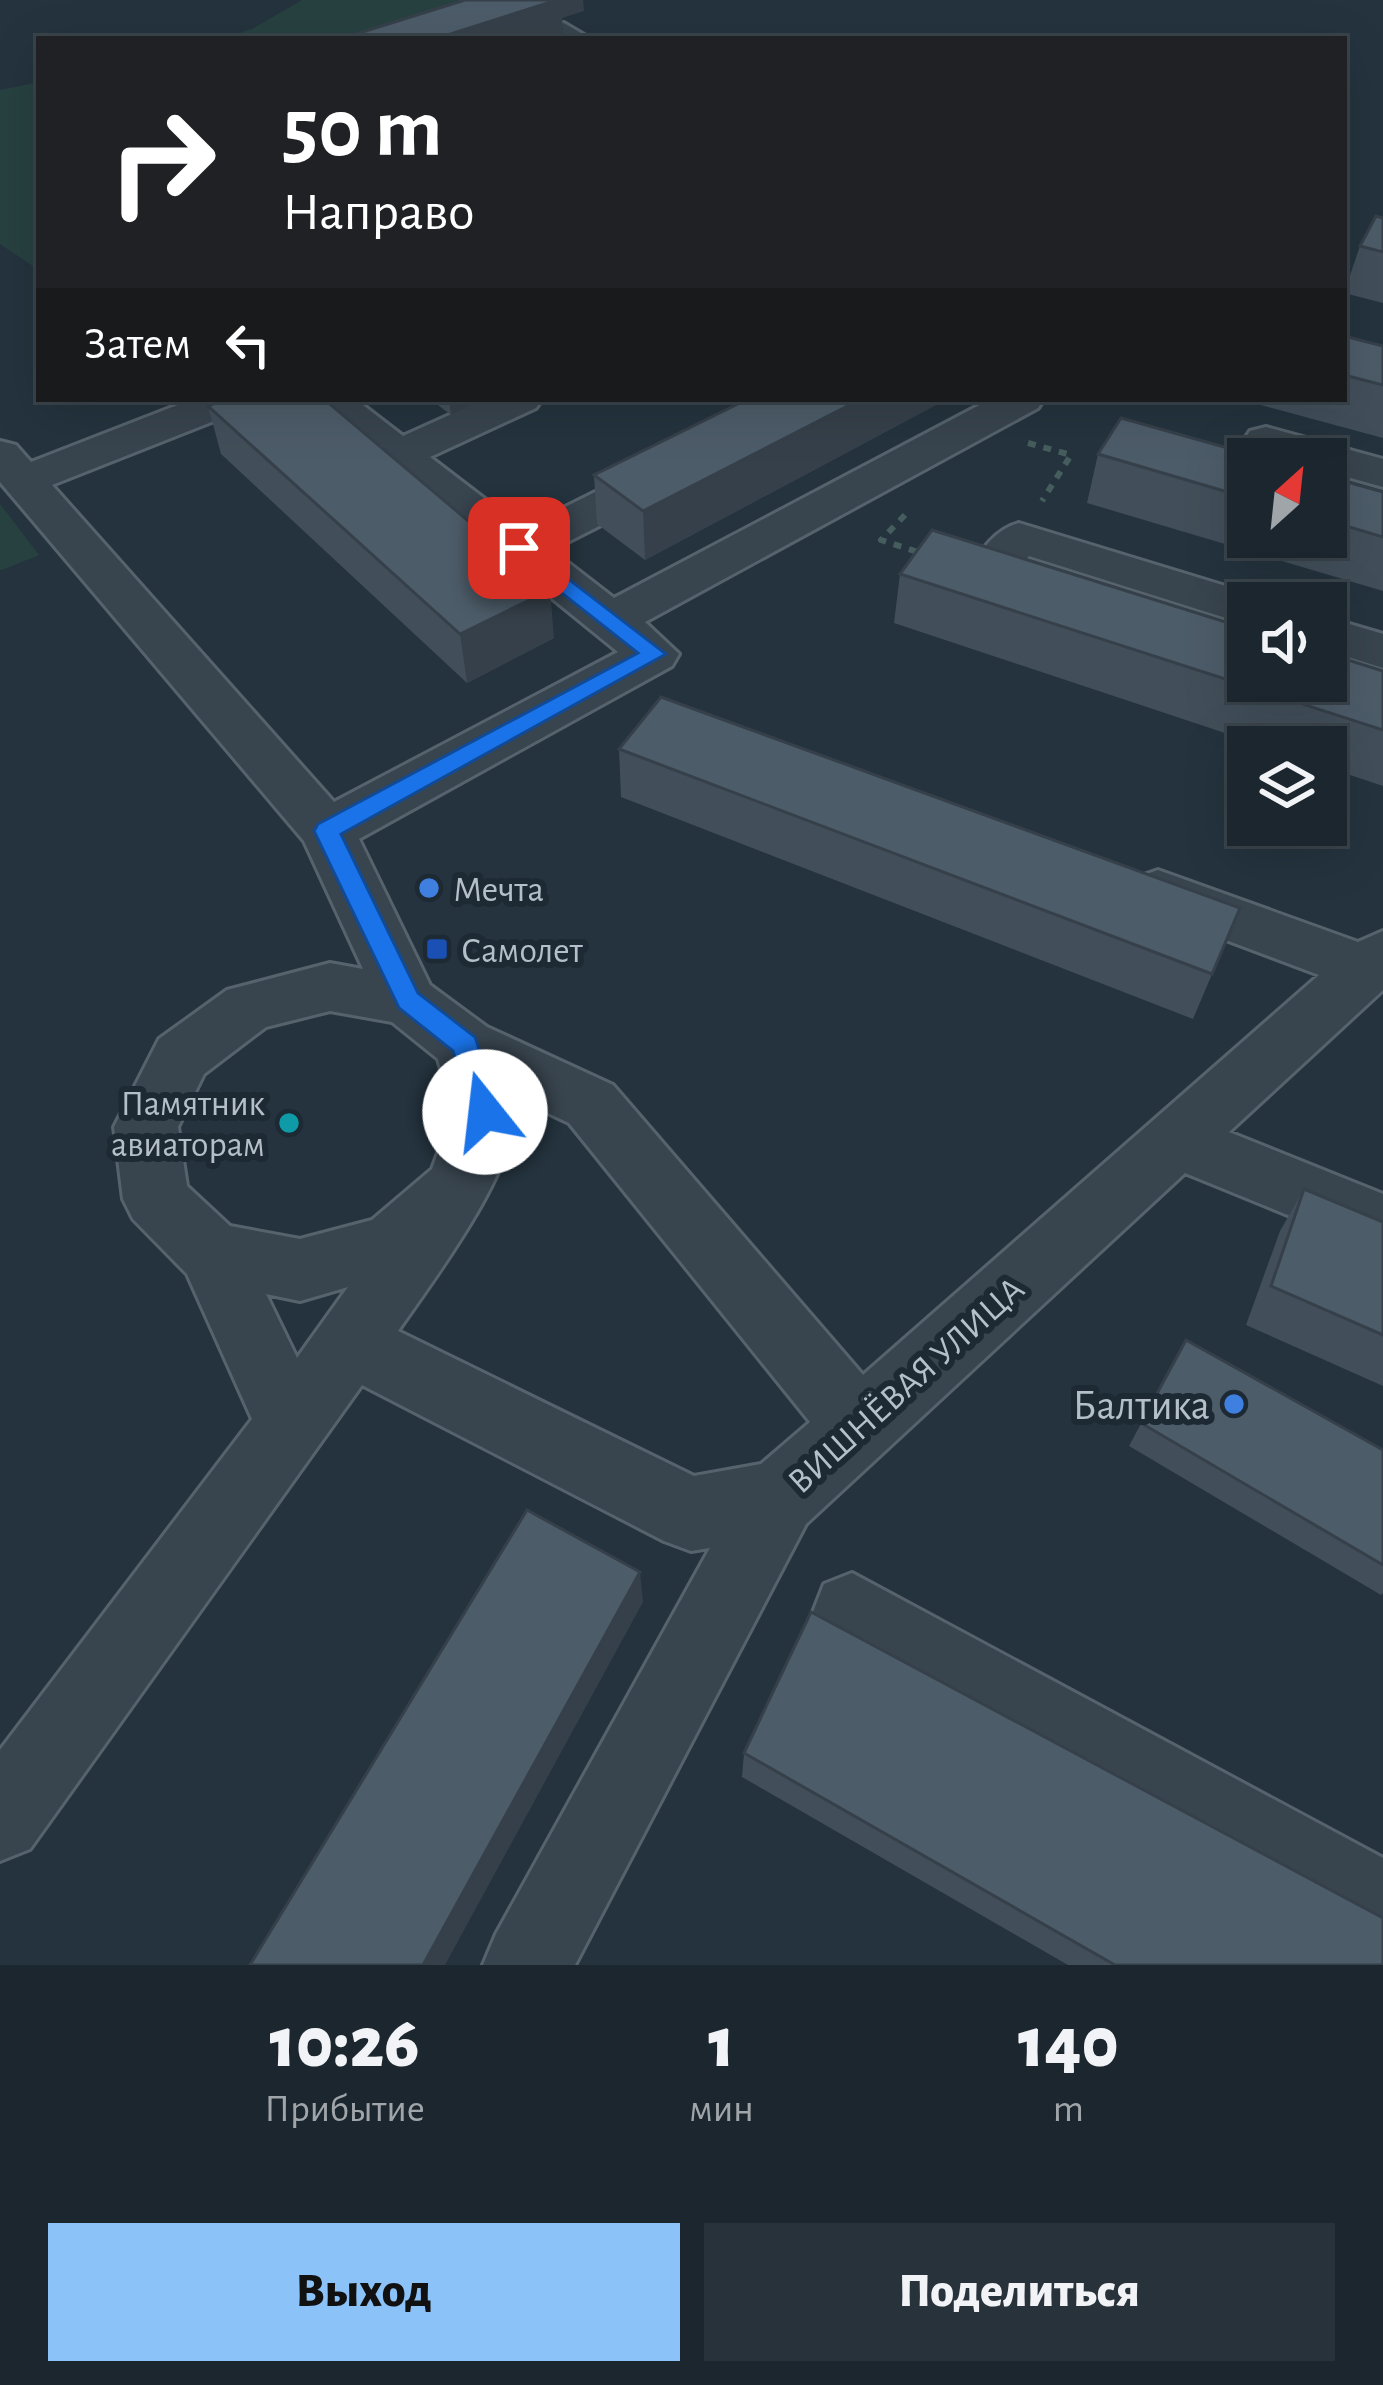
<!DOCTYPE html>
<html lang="ru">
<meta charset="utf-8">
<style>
body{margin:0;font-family:"Alegreya Sans",sans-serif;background:#28323a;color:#f1f3f6;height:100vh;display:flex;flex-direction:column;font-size:45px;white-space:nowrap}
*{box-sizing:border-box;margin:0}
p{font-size:39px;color:#a0a5aa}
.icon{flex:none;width:66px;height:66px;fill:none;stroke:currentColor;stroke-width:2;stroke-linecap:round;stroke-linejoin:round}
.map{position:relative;height:1965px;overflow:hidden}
.panel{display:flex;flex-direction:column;background:#1b262e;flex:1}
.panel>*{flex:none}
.guide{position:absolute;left:36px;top:36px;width:1311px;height:366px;border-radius:0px;box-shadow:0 12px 48px #0002,0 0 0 3px #39434a;background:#202124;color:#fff;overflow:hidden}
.needle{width:78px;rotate:27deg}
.tools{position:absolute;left:1227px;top:438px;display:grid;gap:24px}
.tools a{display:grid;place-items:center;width:120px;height:120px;border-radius:0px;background:#1b262e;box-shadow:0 12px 48px #0002,0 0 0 3px #39434a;font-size:60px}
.pin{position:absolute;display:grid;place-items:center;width:102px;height:102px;color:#fff;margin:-51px;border-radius:24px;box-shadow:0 6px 18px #0006}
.me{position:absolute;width:132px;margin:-66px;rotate:344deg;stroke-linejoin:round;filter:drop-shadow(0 0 9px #0008)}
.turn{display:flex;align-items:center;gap:42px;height:252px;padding:0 48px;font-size:54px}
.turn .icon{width:156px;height:156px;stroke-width:2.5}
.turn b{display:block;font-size:84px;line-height:102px}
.then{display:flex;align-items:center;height:114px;padding:0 48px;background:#0003;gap:24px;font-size:45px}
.eta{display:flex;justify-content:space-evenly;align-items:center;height:204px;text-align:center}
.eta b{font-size:72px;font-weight:800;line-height:84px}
.cta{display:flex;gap:24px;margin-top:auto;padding:24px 48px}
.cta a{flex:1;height:138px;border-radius:0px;background:#8bc2f8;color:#111;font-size:48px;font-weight:800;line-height:138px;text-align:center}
.cta a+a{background:#28323a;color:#f1f3f6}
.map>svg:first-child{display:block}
</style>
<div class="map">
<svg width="1383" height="1965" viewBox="0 0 1383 1965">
<rect width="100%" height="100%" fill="#24333e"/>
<!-- green -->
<g fill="#274140">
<path d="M302,0H460L476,15L459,39H221L252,29Z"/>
<path d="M39,82V270L0,244V90Z"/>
<path d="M0,504L39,555L2,570H0Z"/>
</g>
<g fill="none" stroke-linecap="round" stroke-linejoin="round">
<!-- minor casing -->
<g stroke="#56626c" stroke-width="6">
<g id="minor">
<path d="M564,23L591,39H552L548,33L553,26Z"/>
<path d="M193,399H253L247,408L52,485L334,802L618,652L307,399H355L403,436L485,399H542L536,408L430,457L523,528L782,399H837L831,408L552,550L614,598L991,399H1044L1038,408L645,622L679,654L672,666L359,839L430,985L487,1027L613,1085L863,1375L1319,975L1138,907L1129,892L1138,877L1158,870L1358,942L1383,931V990L1229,1132L1383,1194V1254L1185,1173L806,1524L575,1965H483L496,1934L710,1548L691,1551L664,1541L362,1385L30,1849L0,1861V1750L252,1419L187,1274L133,1219L123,1199L114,1127L159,1039L227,990L330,963L363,969L304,841L0,482V441L16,445L31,462ZM330,1011L392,1022L438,1059L453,1112L432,1169L372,1220L300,1239L230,1226L187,1186L178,1127L204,1074L266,1027ZM512,1096L569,1123L810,1422L761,1464L694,1476L398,1331C432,1281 530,1155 512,1096ZM348,1287L297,1358L266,1294L300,1301Z"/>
<path d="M1266,427L1383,459V487L1326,471V459C1300,459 1260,464 1244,440L1250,431Z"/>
<path d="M1019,523L1265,598L1269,603H1248V625L1029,556L1019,568L1059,581L1066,592L1059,603C1034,610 980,598 965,575C979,554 994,529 1019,523Z"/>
<path d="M1326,617L1383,634V668L1326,650Z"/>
<path d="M852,1573L1383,1858V1948L1352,1936L824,1640L813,1612L824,1584Z"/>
</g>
</g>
<!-- path -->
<g stroke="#465d5d" stroke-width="6" stroke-dasharray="8 8" stroke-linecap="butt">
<path d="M1028,443L1071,455L1042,501"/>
<path d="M905,515L881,540L924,554"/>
</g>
<!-- minor -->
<use href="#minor" fill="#38444e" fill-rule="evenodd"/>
</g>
<!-- wall -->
<g fill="#424f5a">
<path d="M1383,218V303L1344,293L1360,246Z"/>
<path d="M1344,336L1383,346V438L1242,400L1344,399Z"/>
<path d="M430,399H485L451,415Z"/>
<path d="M748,399H947L645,560L597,524L594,475Z"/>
<path d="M208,406L554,638L467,683L221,454Z"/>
<path d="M1098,454L1248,459V537H1326V476L1383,492V591L1087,503Z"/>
<path d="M900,574L1383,671V786L1326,767V747H1267L894,623Z"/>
<path d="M619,749L1240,908L1193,1019L621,797Z"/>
<path d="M1304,1189L1383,1222V1386L1246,1325L1280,1231Z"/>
<path d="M1186,1340L1383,1450V1593L1381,1595L1129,1446Z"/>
<path d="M744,1753L1383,1965H1068L742,1777Z"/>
</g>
<!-- shaded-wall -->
<g fill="#36404a">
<path d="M538,0H583L584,11L562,18L564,39H435Z"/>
<path d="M449,399H485L451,415Z"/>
<path d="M861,399H947L645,560L643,511Z"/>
<path d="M550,590L554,638L467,683L460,634Z"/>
<path d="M640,1572L643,1602L445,1965H423Z"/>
</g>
<!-- building -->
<g fill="#4d5c69" stroke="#36404a" stroke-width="3">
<path d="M465,0H557L435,39H340Z"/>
<path d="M1376,216L1383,218V252L1360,246Z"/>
<path d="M1344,336L1383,346V385L1344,375Z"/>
<path d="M225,399H324L550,590L460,634L208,406Z"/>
<path d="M748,399H861L643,511L594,475Z"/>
<path d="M1121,418L1267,459H1248V498L1098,454Z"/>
<path d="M1326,476L1383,492V537L1326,520Z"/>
<path d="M932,530L1248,629V681H1326V653L1383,671V730L900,574Z"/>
<path d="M661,697L1240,908L1212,974L619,749Z"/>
<path d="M1304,1189L1383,1222V1335L1271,1286Z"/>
<path d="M1186,1340L1383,1450V1565L1141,1423Z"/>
<path d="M527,1510L640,1572L423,1965H250Z"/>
<path d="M811,1612L1383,1918V1965H1115L744,1753Z"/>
</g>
<!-- route -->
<path fill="#1a73e8" stroke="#114b97" stroke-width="3" d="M519,541L666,654L341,834L418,993L475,1037L500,1112L495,1121H475L471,1112L453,1051L399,1008L314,831L318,824L638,653L511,553V543Z"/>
<!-- markers -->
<g fill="#3f7fe0" stroke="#1d2933" stroke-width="4.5">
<circle cx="429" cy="888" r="12"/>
<circle cx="1234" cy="1404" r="12"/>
</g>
<rect fill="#1a4fb4" stroke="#1d2933" stroke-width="4.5" x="425" y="937" width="24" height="24" rx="6"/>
<circle fill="#0f9aa8" stroke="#1d2933" stroke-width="4.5" cx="289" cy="1123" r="12"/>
<g text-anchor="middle" stroke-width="12" stroke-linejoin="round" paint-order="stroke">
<!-- poi labels -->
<g font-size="36" fill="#b4bfc9" stroke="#1d2933" text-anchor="start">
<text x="453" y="901">Мечта</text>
<text x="461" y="962">Самолет</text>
<text x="265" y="1115" text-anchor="end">Памятник<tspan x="265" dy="41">авиаторам</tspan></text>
</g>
<!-- street labels -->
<g font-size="36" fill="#b4bfc9" stroke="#1d2933">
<text transform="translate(905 1384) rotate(-42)" y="13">ВИШНЁВАЯ УЛИЦА</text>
</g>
<!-- near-poi labels -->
<g font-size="42" fill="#b4bfc9" stroke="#1d2933" text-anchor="end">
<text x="1210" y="1419">Балтика</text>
</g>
</g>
</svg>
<div class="tools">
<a><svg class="needle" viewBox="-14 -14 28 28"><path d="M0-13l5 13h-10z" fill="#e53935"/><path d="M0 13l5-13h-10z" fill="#a0a5aa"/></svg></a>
<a><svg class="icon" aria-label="sound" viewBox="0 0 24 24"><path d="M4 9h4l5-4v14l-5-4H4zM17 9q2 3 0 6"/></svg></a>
<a><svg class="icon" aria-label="layers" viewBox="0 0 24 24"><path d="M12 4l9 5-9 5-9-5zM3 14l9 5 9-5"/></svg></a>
</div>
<div class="pin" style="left:519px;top:548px;background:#d93025"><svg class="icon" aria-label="arrive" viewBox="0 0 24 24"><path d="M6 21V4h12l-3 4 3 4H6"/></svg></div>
<svg class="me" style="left:485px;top:1112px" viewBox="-20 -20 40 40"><circle r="19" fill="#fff"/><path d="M0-13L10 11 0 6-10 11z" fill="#1a73e8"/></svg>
<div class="guide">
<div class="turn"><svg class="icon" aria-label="right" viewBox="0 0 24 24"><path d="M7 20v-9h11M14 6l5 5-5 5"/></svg><div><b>50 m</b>Направо</div></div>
<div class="then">Затем<svg class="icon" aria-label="left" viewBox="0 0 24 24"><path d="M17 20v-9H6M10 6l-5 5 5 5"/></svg></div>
</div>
</div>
<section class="panel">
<div class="eta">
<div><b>10:26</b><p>Прибытие</p></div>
<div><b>1</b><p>мин</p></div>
<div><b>140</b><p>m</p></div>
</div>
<div class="cta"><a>Выход</a><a>Поделиться</a></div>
</section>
